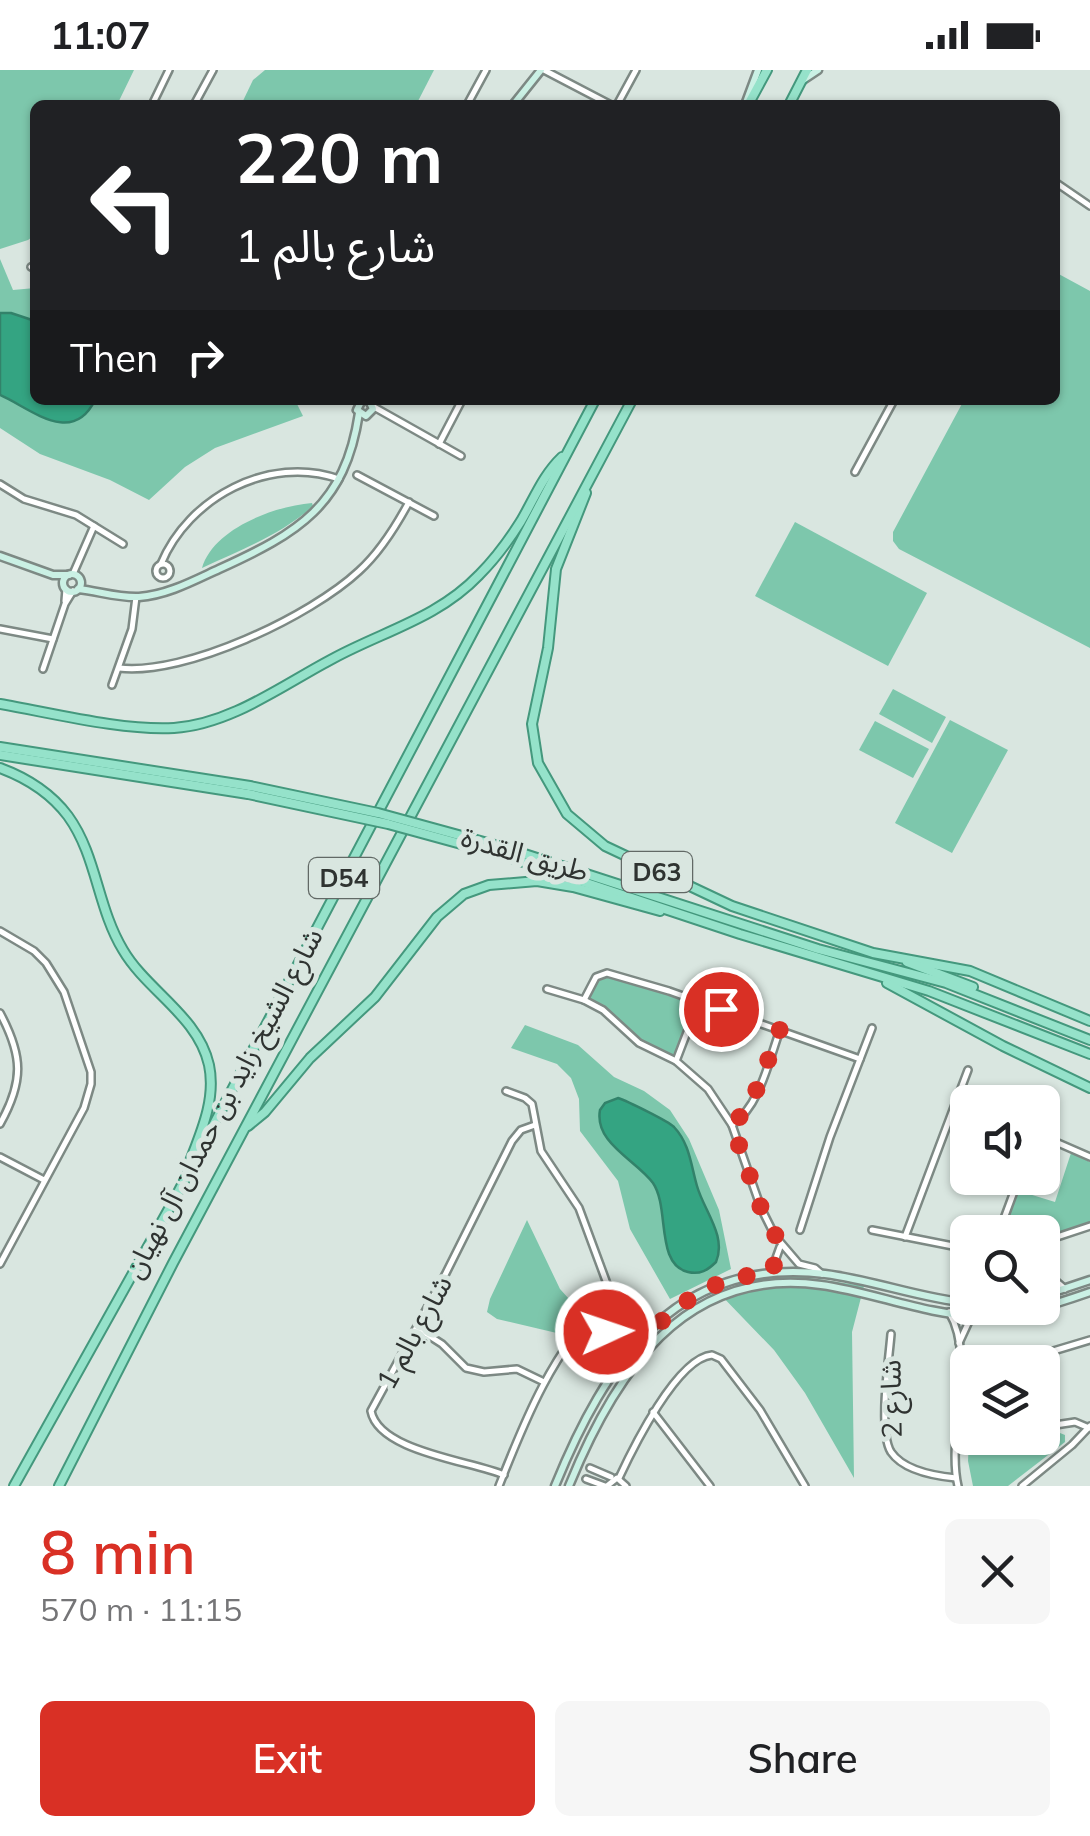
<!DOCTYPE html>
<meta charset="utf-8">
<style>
body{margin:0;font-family:Mulish,"Noto Sans Arabic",sans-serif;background:#f6f6f6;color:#202124;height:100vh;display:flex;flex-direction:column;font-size:38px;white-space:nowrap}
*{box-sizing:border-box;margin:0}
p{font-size:32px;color:#757577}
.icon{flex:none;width:55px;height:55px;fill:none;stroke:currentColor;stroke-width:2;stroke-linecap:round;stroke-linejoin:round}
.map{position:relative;height:1416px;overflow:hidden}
.drawer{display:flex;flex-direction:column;background:#fff;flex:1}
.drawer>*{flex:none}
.banner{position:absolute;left:30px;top:30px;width:1030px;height:305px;border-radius:15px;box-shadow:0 2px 8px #0004;background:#202124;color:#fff;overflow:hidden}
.fabs{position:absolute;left:950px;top:1015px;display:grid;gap:20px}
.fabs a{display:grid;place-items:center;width:110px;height:110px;border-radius:15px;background:#fff;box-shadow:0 2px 8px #0004;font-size:50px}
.pin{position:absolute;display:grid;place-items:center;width:85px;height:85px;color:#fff;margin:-42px;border:5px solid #fff;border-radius:50%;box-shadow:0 2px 10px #0007}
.me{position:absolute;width:110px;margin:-55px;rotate:87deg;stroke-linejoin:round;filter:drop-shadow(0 0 8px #0008)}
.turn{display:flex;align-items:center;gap:35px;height:210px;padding:0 40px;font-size:45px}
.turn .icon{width:130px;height:130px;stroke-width:2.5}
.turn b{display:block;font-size:70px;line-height:85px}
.then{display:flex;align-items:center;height:95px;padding:0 40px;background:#0003;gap:20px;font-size:38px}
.round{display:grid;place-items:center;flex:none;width:105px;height:105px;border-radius:15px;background:#f6f6f6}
.headline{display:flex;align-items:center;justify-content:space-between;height:170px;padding:0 40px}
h1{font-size:60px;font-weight:600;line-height:75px;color:#d93025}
.cta{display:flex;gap:20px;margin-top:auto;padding:20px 40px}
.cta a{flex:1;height:115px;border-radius:15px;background:#d93025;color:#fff;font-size:40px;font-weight:600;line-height:115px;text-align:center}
.cta a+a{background:#f6f6f6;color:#202124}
.status{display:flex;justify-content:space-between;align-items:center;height:70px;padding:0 50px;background:#fff;direction:ltr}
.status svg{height:28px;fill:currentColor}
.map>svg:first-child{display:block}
</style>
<div class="status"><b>11:07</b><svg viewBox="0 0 49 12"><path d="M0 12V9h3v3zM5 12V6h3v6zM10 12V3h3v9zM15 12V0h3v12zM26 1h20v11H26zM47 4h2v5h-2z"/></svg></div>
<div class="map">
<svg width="1090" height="1416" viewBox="0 0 1090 1416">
<rect width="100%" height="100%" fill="#d9e6e0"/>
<!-- green -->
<g fill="#7dc7ac" fill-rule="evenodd">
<path d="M0,0H134L117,35H35V165L28,170L0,179Z"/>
<path d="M265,0H434L416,35H241L253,10Z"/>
<path d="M0,189L13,220L35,218V330H295L303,346L215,378L185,397L149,430L110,410L40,384L0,358Z"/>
<path d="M1055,202L1090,221V578L899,479L893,471V462L964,330H1055Z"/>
<path d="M312,433L313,436C281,465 240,480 202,498C213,459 274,436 312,433Z"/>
<path d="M795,452L927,523L888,596L755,526Z"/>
<path d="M893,619L946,647L932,673L879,644Z"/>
<path d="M950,650L1008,680L952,783L895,753Z"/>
<path d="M875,651L929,679L913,708L859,680Z"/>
<path d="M605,904L696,931L673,989C641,974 616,950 587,931L596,910Z"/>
<path d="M525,955L578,975L614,1007L644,1021L670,1040L689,1069L719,1140L731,1199L670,1229L630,1159L618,1111L580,1061L579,1029L571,1008L557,994L511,978ZM618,1028C632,1034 664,1048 675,1058C691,1074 691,1097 697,1117C705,1141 718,1160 719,1186L672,1191C661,1168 669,1142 657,1119C644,1095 617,1081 601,1059L605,1033Z"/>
<path d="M1071,1083L1090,1092V1154L1043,1168L1042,1162H1002L1016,1120L1055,1132Z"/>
<path d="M527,1150L560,1219L579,1240L561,1264L497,1249L487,1242L490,1229Z"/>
<path d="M797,1206L864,1216L852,1262L854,1408L805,1323L774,1280L718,1222L751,1210Z"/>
<path d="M1060,1363L1065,1365V1372L1008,1416H973L968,1391L969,1370L1042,1368Z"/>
</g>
<!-- water -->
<g fill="#34a482" stroke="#32826a" stroke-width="2.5">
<path d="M11,243L35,251V330H95C72,377 30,338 0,325V243Z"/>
<path d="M618,1028C627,1031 668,1051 674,1057C690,1074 691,1096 697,1116C704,1141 727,1166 716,1192C708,1200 700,1205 688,1202C655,1194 670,1138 653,1113C636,1090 594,1073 600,1040L605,1033Z"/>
</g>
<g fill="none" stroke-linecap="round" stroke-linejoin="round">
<!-- street casing -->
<g stroke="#7d8984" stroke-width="10">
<g id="street">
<path d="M544,0L611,35"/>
<path d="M152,35L169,0"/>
<path d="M194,35L213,0"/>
<path d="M467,35L486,0"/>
<path d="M617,35L636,0"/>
<path d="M1055,112L1090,136"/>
<path d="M31,197L35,195"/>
<path d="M374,337L461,386"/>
<path d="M439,374L462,330"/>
<path d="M855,402L894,330"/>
<path d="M357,405L434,446"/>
<path d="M0,414L24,429L76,445L123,474"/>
<circle cx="163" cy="501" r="7"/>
<path d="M161,494C188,428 269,384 339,409"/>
<path d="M73,504L94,456"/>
<path d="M65,531L66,519"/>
<path d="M0,559L53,569"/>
<path d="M119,598C185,606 311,546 359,501C380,482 395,458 409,432"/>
<path d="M43,599L65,534L73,521"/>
<path d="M112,615L132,559L136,527"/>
<path d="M0,861L34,881L46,893L64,922L91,1002V1014L84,1038L0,1194"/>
<path d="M547,919L584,930L603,940L639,973L676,991L708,1019L732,1055L761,1138L775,1166L799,1194L815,1198L822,1204"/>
<path d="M584,930L596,907L607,903L669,921L860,989"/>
<path d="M0,943C23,986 24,1011 0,1054"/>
<path d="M676,991L699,931"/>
<path d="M732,1055C760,1036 769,990 780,960"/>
<path d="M1042,1066L1090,1087"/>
<path d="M0,1087L44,1110"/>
<path d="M800,1160L830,1067L872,958"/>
<path d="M872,1160L968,1179"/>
<path d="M999,1162L1019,1108"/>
<path d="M905,1167L968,1000"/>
<path d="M1042,1172L1090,1156"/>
<path d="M1042,1189L1050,1206L1065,1219"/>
<path d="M771,1202L780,1177"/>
<path d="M949,1242C977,1289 946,1365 958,1416"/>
<path d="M587,1247C608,1263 614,1279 642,1266"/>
<path d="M580,1255L614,1282L617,1295"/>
<path d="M417,1258L442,1274L466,1298L484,1302L517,1299L544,1312"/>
<path d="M891,1264C889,1290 878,1361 891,1382C904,1401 935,1406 956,1408"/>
<path d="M959,1273L971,1247"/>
<path d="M961,1290L1040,1285L1090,1270"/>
<path d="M653,1342L710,1416"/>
<path d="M1042,1357L1075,1352L1089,1358"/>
<path d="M590,1398L611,1407"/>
<path d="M504,1405C472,1391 379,1382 371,1341L445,1205L512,1071L521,1060L535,1055"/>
<path d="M619,1408C633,1378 677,1288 712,1285L721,1289L760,1340L805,1416"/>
<path d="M586,1409L605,1416"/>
<path d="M499,1416C526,1347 553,1281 606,1228L609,1219L579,1138L541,1081L532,1034L525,1028L506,1021"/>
<path d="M607,1416L617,1408L626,1416"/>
<path d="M1022,1416L1072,1375L1090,1356"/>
</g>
</g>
<!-- secondary casing -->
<g stroke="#7d8984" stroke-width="11">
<g id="secondary">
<path d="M803,10L818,0"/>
<path d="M513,35L541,0"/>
<path d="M745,35L758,0"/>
<path d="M362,330L357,340L366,346L373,339L369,330"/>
<path d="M0,486L53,505H69"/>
<circle cx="72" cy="513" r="9"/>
<path d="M78,519C98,521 118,528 139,527C167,525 193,511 219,499C298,463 345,436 359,343"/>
<path d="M1042,1226L1090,1210"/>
<path d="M555,1416C605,1293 675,1186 825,1204C873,1210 919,1228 968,1233"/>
<path d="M569,1416C614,1305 683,1196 821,1215C873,1222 926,1245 978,1246C1018,1246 1053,1235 1090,1222"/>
</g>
</g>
<!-- primary casing -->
<g stroke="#44987d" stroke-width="12">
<g id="primary">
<path d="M748,35L767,0"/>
<path d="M789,35L807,0"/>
<path d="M586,423L556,499L548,578L532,654L538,693L567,744L605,776L732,836L873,883L970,901L1090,951"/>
<path d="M0,634C52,643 123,661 174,658C232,654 284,614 334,588C384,561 438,548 479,505C495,489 509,470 521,451C534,429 543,405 562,387"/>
<path d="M0,677L250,716"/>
<path d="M0,685L248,724"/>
<path d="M0,698C27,708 50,722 68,746C97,786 97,837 123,880C147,921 198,946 209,995C216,1028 202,1060 190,1091"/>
<path d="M506,778L818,879L946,913L1090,970"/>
<path d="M505,786L740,864L929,921L1090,984"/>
<path d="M907,892L973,917"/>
<path d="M887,913L1003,976L1090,1018"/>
<path d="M248,1056L265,1042L310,988L375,927L437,847L464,824L489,815L537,811L573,817L660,841"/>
<path d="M14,1416L175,1128L595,330"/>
<path d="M59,1416L173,1193L632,330"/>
</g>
</g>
<!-- street -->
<use href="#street" stroke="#fff" stroke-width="5"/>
<!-- secondary -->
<use href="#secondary" stroke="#caf0e4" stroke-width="6"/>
<!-- primary -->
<use href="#primary" stroke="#95e2ca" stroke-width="8"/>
<!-- primary-bridge casing -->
<g stroke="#44987d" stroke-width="12" stroke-linecap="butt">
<g id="primary-bridge">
<path d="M250,716L378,743L506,778"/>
<path d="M248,724L388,754L505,786"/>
</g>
</g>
<!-- primary-bridge -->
<use href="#primary-bridge" stroke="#95e2ca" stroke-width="8"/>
</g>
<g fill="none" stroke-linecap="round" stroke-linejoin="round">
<!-- route -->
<path stroke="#d93025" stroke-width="18" stroke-dasharray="0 32.4" d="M606,1262L614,1270C641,1278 677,1234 702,1221C724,1210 747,1205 772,1202L780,1174L761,1138L732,1055L750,1036L780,960L721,939"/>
</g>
<g text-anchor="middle" stroke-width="10" stroke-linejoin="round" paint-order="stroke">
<!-- shield labels -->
<g fill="#d9e6e0" stroke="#626966" stroke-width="2.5">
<rect x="622" y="782" width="70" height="40" rx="8"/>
<rect x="309" y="788" width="70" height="40" rx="8"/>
</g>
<g font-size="25" font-weight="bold" fill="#2f3331">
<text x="657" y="811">D63</text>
<text x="344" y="817">D54</text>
</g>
<!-- street labels -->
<g font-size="28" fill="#2f3331" stroke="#d9e6e0">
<text transform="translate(525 784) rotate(16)" y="10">طريق القدرة</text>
<text transform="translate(223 1033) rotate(-62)" y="10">شارع الشيخ زايد بن حمدان آل نهيان</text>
<text transform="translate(414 1262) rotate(-61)" y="10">شارع بالم 1</text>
<text transform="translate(891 1329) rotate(-91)" y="10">شارع 2</text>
</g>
</g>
</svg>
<div class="fabs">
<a><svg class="icon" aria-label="sound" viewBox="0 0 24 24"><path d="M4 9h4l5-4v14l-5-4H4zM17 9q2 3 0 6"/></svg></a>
<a><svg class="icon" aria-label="search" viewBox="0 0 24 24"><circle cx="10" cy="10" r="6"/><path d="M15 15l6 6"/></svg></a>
<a><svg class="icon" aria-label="layers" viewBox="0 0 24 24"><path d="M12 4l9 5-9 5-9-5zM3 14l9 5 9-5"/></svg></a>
</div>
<div class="pin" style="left:721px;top:939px;background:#d93025"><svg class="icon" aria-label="arrive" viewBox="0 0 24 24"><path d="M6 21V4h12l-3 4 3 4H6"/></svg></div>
<svg class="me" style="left:606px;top:1262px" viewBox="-20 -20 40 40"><circle r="17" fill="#d93025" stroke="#fff" stroke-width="3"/><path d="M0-11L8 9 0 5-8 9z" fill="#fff"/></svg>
<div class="banner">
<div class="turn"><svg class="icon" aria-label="left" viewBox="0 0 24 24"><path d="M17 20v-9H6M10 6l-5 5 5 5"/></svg><div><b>220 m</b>شارع بالم 1</div></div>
<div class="then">Then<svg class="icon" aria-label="right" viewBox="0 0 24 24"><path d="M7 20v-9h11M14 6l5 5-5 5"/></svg></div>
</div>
</div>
<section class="drawer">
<div class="headline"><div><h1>8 min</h1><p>570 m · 11:15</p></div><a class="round"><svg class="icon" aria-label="close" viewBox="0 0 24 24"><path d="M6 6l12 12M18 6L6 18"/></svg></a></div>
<div class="cta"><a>Exit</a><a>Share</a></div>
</section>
